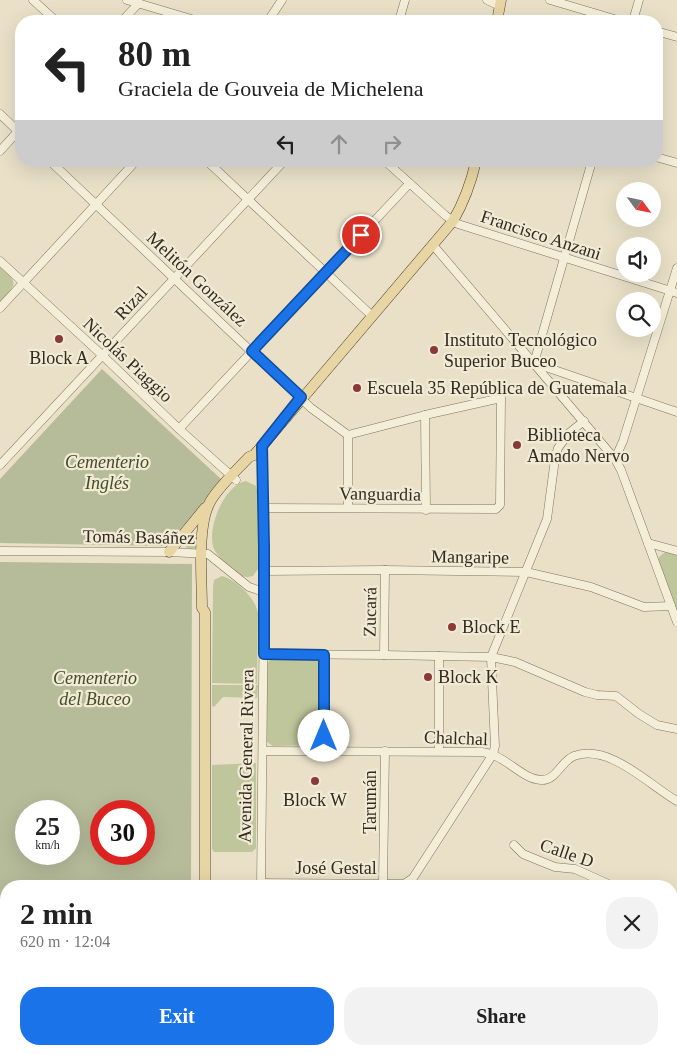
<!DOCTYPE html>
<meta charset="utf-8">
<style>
body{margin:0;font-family:"Times New Roman",serif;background:#f2f2f2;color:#222;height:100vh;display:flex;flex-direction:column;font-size:19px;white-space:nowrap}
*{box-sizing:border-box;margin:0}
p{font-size:16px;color:#767676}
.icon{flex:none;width:28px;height:28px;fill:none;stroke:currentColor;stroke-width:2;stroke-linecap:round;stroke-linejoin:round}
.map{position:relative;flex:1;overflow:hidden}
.side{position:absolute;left:0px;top:880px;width:678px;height:175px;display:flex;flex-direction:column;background:#fff;border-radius:20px 20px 0 0;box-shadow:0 5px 20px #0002}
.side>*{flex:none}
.guide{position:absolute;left:15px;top:15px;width:648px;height:152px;border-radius:20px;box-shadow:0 5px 20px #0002;background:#fff;color:#222;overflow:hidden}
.needle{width:32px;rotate:123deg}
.buttons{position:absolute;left:616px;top:182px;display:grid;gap:10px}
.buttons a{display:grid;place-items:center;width:45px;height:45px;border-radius:50%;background:#fff;box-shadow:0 5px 20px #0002;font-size:25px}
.speed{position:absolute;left:15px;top:800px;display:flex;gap:10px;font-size:25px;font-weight:700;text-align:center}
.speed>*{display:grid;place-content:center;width:65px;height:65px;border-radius:50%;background:#fff;box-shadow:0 5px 20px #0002;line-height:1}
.speed small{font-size:12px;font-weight:400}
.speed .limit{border:8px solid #d22;background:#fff;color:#111}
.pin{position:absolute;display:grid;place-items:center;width:42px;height:42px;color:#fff;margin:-21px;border:2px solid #fff;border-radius:50%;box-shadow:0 1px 5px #0007}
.me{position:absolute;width:55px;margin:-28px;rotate:0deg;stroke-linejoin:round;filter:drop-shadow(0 0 4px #0008)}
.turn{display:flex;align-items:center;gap:18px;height:105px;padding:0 20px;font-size:22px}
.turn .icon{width:65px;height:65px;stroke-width:2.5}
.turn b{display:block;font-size:35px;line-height:42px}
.lanes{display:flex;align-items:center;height:48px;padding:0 20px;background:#0003;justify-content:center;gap:25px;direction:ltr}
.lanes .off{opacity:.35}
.round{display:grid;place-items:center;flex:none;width:52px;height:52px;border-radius:20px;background:#f2f2f2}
.summary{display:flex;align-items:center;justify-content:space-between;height:85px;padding:0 20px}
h1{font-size:30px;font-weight:600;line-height:38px}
.primary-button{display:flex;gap:10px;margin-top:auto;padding:10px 20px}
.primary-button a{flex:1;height:58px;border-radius:20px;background:#1a73e8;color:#fff;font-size:20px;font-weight:600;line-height:58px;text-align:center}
.primary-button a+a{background:#f2f2f2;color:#222}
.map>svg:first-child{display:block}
</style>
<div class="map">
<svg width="677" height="1055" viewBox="0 0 677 1055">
<rect width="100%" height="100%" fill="#e9e0c7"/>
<!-- green -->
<g fill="#bfc69c">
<path d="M0,266C19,284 17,283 0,302Z"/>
<path d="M246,481L256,486L259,499L258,569L253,576C244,579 239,575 232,569C226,564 218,557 214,549C206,529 224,485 246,481Z"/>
<circle cx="191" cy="542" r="7"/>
<path d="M665,552L677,555V611L658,562L659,557Z"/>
<path d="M222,576C237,580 255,598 258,613L257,684L212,683L213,586L214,580Z"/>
<path d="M274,658H313L317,659L321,665L320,739L317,745L273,746L267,742L266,665L270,660Z"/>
<path d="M212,685H258L257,698L223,697L214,707L212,706Z"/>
<path d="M256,763V848L252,852H214L212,849V765Z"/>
<path d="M0,960H6V1043L0,1044Z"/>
<path d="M35,1049H86L84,1050L50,1055H0V1053Z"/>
</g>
<!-- cemetery -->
<g fill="#b6bb9a" fill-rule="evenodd">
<path d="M102,369L222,480L166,546L0,543V479Z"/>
<path d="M0,562L192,564L191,886H6V960H0ZM26,811H69V854H26ZM101,811H144V854H101Z"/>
</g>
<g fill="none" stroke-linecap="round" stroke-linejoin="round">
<!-- minor casing -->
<g stroke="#82735e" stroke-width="9">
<g id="minor">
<path d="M33,0L56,21"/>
<path d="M127,0L198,21"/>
<path d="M487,0L500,6"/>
<path d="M550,0L621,21"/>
<path d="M122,21L139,3"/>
<path d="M268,21L282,0"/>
<path d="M399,21L405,0"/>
<path d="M633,21L639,0"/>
<path d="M656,31L677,37"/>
<path d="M0,114L21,134"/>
<path d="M0,151L21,128"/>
<path d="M656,157L677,163"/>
<path d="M50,161L311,408L348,435"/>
<path d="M207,161L371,315"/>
<path d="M385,161L446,216L458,224L677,293"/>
<path d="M592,161L534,363L677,412"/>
<path d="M433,245L615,459L621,470L677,622"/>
<path d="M0,261L102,355L179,429L236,480"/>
<path d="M0,308L136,161"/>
<path d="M425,415L426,510"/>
<path d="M179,429L409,184"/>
<path d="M615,459L623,441L677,268"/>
<path d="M0,465L284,161"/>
<path d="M348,507V435"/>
<path d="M264,508L496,509L500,505L501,398L425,415L348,435"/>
<path d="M648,543L677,551"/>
<path d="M0,551L169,552L208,554L249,587L264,592"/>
<path d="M264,571L385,570L526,572L591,587L644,607L671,606"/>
<path d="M264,654L384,655L491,657L515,662L585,692L597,695L616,696L639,714L657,725L677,729"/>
<path d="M384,655L385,570"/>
<path d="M263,751L482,752C506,755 521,779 541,780C556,781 561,761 574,756C609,743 649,785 677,801"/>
<path d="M324,751V655"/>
<path d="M439,751V656"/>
<path d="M514,845L523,854L540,861L555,867L575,869L613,886"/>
<path d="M261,883L404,884L413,878L493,754L495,746L491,657L547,519L555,459L558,448L569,433L584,421"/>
<path d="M383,883L385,751"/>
<path d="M261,886L264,592L262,446"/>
<path d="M671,909L677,912"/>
<path d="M671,996L677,1002"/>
<path d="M299,1049L300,1055"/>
<path d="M396,1049V1055"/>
<path d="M453,1049L461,1055"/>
<path d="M579,1049L580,1055"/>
</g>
</g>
<!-- major casing -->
<g stroke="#504232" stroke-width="11">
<g id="major">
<path d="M497,21L501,0"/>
<path d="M169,552L205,508"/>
<path d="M205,886V612L202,608C202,579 197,529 209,504C216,489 238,469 249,457L254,455L262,446L453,221C464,202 471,183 476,161"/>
<path d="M671,948L677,946"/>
<path d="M671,964L677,963"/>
<path d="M0,1050L12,1049"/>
<path d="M73,1055L123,1049"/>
<path d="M203,1055V1049"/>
</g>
</g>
<!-- minor -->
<use href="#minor" stroke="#f4eed9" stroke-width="8"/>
<!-- major -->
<use href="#major" stroke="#e7d5a3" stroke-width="10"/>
</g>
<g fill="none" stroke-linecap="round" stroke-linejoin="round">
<!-- route casing -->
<g stroke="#114b97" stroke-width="12">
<path id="route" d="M324,736V655L264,654V547L262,446L301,397L252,351L361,235"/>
</g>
<!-- route -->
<use href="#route" stroke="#1a73e8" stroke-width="9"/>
</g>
<!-- markers -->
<g fill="#8a3936" stroke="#f1ead5" stroke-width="2">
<circle cx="59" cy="339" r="5"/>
<circle cx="434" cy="350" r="5"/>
<circle cx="357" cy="388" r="5"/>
<circle cx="517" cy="445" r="5"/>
<circle cx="452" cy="627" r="5"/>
<circle cx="428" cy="677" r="5"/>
<circle cx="315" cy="781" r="5"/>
</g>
<g text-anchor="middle" stroke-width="4.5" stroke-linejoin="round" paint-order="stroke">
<!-- street labels -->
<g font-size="18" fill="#342b20" stroke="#f1ead5">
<text transform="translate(541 235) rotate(18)" y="6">Francisco Anzani</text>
<text transform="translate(197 279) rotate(43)" y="6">Melitón González</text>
<text transform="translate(131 303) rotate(-47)" y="6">Rizal</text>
<text transform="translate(128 360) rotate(43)" y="6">Nicolás Piaggio</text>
<text transform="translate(380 494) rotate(1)" y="6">Vanguardia</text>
<text transform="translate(139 537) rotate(1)" y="6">Tomás Basáñez</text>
<text transform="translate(470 557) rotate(1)" y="6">Mangaripe</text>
<text transform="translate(370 612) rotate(-89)" y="6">Zucará</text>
<text transform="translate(456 738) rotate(2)" y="6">Chalchal</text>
<text transform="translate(246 756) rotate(-89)" y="6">Avenida General Rivera</text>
<text transform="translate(370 802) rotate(-90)" y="6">Tarumán</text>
<text transform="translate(567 853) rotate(19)" y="6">Calle D</text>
<text x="336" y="874">José Gestal</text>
</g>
<!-- poi labels -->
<g font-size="18" fill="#342b20" stroke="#f1ead5" text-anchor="start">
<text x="444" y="346">Instituto Tecnológico<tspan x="444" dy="21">Superior Buceo</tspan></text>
<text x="59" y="364" text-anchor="middle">Block A</text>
<text x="367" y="394">Escuela 35 República de Guatemala</text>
<text x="527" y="441">Biblioteca<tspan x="527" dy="21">Amado Nervo</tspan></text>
<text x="462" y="633">Block E</text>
<text x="438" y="683">Block K</text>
<text x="315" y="806" text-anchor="middle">Block W</text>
</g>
<!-- park labels -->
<g font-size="18" font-style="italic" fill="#434e29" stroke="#f1ead5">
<text x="107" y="468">Cementerio<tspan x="107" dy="21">Inglés</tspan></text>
<text x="95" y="684">Cementerio<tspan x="95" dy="21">del Buceo</tspan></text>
</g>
</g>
</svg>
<div class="buttons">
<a><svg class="needle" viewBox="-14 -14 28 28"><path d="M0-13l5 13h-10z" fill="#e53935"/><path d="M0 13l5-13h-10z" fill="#767676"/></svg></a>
<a><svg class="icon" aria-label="sound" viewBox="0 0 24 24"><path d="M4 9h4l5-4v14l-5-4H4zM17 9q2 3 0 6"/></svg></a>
<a><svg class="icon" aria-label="search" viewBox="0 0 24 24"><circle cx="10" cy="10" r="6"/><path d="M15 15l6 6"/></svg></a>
</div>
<div class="speed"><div>25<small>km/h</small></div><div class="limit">30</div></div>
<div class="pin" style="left:361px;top:235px;background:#d93025"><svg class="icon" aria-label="arrive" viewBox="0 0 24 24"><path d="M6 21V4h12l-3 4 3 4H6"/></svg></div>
<svg class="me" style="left:324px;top:736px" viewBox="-20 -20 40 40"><circle r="19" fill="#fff"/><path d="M0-13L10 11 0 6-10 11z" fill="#1a73e8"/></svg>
<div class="guide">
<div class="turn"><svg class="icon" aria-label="left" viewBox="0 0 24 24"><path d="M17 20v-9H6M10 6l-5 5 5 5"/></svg><div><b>80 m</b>Graciela de Gouveia de Michelena</div></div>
<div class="lanes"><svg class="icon" aria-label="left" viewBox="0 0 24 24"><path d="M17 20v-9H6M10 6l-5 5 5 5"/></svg><svg class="icon off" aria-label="ahead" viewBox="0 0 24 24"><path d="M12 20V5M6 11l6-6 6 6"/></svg><svg class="icon off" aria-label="right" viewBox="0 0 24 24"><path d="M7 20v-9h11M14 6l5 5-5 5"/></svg></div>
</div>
<section class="side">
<div class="summary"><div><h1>2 min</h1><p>620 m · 12:04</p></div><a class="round"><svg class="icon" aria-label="close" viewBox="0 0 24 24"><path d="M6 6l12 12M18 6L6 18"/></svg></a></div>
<div class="primary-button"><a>Exit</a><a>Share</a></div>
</section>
</div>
